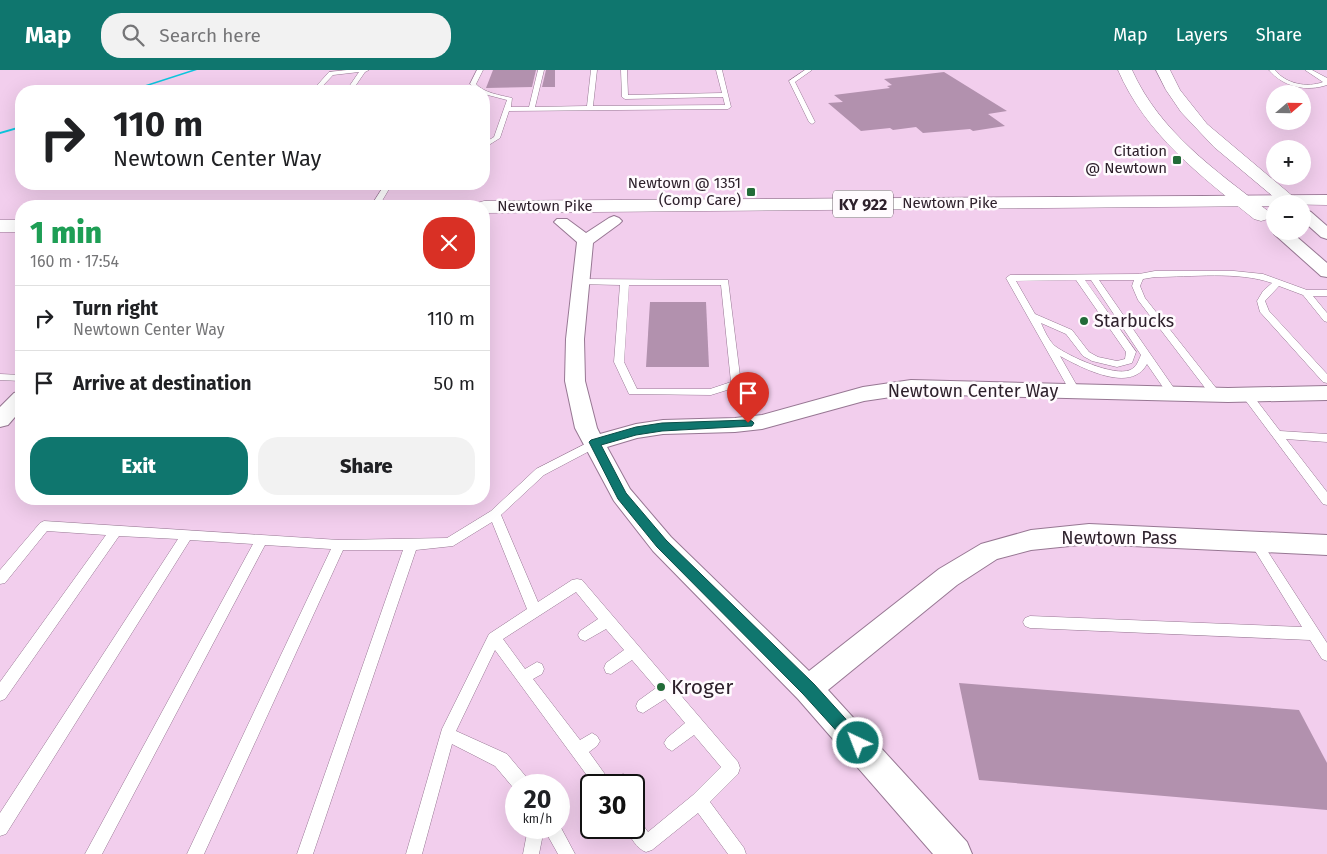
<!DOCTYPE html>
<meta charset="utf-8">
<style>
body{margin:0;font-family:"Fira Sans",sans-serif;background:#f2f2f2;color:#202124;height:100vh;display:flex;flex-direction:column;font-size:19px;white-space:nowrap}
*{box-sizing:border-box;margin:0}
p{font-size:16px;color:#757577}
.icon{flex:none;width:28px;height:28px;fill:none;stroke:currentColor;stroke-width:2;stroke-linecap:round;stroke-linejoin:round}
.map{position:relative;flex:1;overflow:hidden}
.drawer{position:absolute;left:15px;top:130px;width:475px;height:305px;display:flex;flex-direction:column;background:#fff;border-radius:20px;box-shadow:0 5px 20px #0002}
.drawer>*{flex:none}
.guide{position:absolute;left:15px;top:15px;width:475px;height:105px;border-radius:20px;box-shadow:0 5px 20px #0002;background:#fff;color:#202124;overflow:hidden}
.needle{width:32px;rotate:70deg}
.tools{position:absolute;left:1266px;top:15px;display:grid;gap:10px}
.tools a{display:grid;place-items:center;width:45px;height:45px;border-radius:50%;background:#fff;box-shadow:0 5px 20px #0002;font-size:25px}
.speed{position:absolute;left:505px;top:704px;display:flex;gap:10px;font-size:25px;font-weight:700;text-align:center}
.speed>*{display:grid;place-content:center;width:65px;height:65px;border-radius:50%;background:#fff;box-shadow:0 5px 20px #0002;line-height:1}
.speed small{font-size:12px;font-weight:400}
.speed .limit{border:2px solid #111;border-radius:8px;background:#fff;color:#111}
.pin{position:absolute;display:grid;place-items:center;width:42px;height:42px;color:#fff;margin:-51px -21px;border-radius:50% 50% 50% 0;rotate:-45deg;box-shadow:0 0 5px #0007}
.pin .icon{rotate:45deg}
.me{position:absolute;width:55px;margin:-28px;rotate:317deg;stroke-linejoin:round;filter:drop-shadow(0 0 4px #0008)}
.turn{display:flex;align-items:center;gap:18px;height:105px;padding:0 15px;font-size:22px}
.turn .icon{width:65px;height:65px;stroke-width:2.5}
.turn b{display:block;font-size:35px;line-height:42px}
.round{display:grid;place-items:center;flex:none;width:52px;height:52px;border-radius:20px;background:#f2f2f2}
.head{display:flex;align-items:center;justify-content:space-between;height:85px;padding:0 15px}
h1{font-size:30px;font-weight:800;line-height:38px;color:#1e9e55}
.cta{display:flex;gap:10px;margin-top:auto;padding:10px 15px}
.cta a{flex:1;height:58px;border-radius:20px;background:#0f766e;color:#fff;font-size:20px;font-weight:800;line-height:58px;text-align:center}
.cta a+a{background:#f2f2f2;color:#202124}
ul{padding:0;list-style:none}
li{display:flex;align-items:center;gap:15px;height:65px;padding:0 15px;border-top:1px solid #e0e0e0}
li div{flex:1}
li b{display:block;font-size:19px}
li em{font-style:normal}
header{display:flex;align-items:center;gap:30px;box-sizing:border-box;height:70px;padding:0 25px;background:#0f766e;color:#fff}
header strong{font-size:24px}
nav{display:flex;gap:28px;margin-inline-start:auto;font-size:18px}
.search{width:350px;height:45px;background:#f2f2f2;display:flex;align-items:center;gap:12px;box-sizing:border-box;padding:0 18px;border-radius:20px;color:#757577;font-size:19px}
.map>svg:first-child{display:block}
</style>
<header>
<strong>Map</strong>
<div class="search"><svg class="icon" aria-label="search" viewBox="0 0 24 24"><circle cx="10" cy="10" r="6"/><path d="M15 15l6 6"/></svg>Search here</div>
<nav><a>Map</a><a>Layers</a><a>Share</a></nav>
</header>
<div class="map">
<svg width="1327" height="784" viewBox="0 0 1327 784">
<rect width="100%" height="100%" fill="#f2ceed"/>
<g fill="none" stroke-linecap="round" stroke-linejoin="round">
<!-- stream -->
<g fill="#0cc6de" fill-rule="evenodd">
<path d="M192,0H197L132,21H127Z"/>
<path d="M21,56V58L0,64V62Z"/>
</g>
</g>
<!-- building -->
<g fill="#b291ae">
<path d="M493,0H536L532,17L486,18Z"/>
<path d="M546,0H555V17H542Z"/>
<path d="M944,2L1007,41L988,44L1005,56L973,61L970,59L923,63L916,57L893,60L890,58L861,61L828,33L843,32L834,25L890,18L887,16L892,15L884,9Z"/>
<path d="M650,232H706L709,297H646Z"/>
<path d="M959,613L1299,640L1327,693V740L979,710Z"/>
</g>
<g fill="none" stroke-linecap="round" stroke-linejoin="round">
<!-- service casing -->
<g stroke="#977793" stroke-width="1">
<g id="service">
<path d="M347,0H369L365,2L352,21H346L359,2L333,5L318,21H312L329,2Z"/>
<path d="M477,0H483L476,14C484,23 500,25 512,28L511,37H529L538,0H544L535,37L587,36L591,0H597L593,36L725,35L723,27L625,29L622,27L621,0H627L628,25L722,23L716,0H722L731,37L728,39L509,41L500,68L484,78V73L494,67L507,30L484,24V21H478L470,14Z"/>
<path d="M805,0H812L795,12L815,52L812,54L809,52L789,11Z"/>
<path d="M1269,0H1275C1286,14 1307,18 1323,12L1305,0H1312L1327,8V15C1307,22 1283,17 1269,0Z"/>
<path d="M385,114H392L379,136H371Z"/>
<path d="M1155,201H1234L1263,204L1307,220H1327V226H1313L1327,243V252L1324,251L1303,225L1279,216L1265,231L1269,241L1327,304V313L1323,312L1260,242L1257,231L1263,221L1272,213C1238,201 1191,207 1155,207L1143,209L1140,216L1145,228L1220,323L1221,325L1220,327H1212L1138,230L1132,216L1134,210H1099L1178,324L1173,327L1169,326L1147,294C1131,324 1082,298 1060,286L1080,321L1079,323H1071L1006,208L1010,205L1139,204ZM1076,210L1126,282L1125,289L1117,291L1098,287L1089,282L1072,260L1035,244L1016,211ZM1085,210H1091L1141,285C1138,291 1137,297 1130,300C1114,307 1068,286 1055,276C1049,271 1044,260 1041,253L1066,264L1083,286L1092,291L1117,297L1132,293L1136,282Z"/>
<path d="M580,209L728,210L741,314L740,316L711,325L629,324L614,292L620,215L577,214L576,212ZM629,215H721L731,312L710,319H637L624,292Z"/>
<path d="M0,304L21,305V311L0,310Z"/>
<path d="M1247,322L1251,323L1280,361L1327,364V372L1286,369L1327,422V435L1323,434L1243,327L1242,325Z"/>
<path d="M595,369L599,370L600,373L599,376L544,405L501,445L538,532L572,510L577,509L582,510L738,692L740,698L738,704L710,732L744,778L746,784H728L698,743L652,780L646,782C637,779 630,767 626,758H634V749L640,751L648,762L693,725L721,697L694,665L672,681L667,678L664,673L667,668L685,653L665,629L643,643L638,641L636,636L638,631L656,618L632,590L611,604L606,603L604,598L606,593L624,580L606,559L585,571L580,569L578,565L580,561L598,549L576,522L503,569L525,599L537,592L542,594L544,599L542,604L533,609L580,670L592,663L597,666L600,671L597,676L589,682L612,714L613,709L623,704L629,706L631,712L630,715H594L495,580L456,661L507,684L528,709L530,715H516V721L495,696L452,674L422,784H406L442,659L489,564L527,539L492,452L453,476L416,480L313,784H297L403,480H343L204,784H187L331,479L265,475L102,784H85L253,474L190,470L6,764L0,766V743L178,469L119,466L5,629L0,631V612L106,465L47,461L5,513L0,514V500L40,453L44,451L339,470L447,468L491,441L536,399Z"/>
<path d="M1255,466L1259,468L1327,573V591L1322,589L1310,570L1030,558L1025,556L1023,552L1025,548L1030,546L1302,557L1249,471L1251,468Z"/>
<path d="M559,754L575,784H558L544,759L539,784H523L528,758H559Z"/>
</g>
</g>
<!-- minor casing -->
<g stroke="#977793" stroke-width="2">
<g id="minor">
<path d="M1306,140L1311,142L1327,156V169L1321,167L1302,150V141Z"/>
<path d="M614,146L619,148L622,151L619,154L593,173L584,269L585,311L597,358L600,364L636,354L663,350L735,348L762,345L863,317L911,310L1228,318L1327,316V330L1228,332L911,324L864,331L762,359L735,362L663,364L637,368L607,377L630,419L671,467L809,601L939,499L981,474L1031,460L1089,454L1327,465V485L1089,474L1031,480L997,489L957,515L828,620L967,772L972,784H933L798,629L653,481L614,431L575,358L565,311L566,269L577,172L554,152L557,149H567L586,163L609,148Z"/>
<path d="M1274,158L1275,161H1290L1327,193V207L1321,206L1274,164L1272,161Z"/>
<path d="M21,321V340L8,355L0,357V337L14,323Z"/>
</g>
</g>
<!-- secondary casing -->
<g stroke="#977793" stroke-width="1">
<g id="secondary">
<path d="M1118,0H1132C1160,62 1215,100 1268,141L1270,145L1268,149L1261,151L1254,149C1201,106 1146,65 1118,0Z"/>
<path d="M1156,0H1170L1180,20L1207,54L1302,134H1282L1214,77L1181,42L1166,20Z"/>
</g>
</g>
<!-- trunk casing -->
<g stroke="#977793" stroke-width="1">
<g id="trunk">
<path d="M1327,125V135L1275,134V136L484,143V136H475L477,133L484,131Z"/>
<rect x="0" y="150" width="21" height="12"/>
</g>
</g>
<!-- service -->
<use href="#service" fill="#fff" fill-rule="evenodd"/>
<!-- minor -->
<use href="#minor" fill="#fff" fill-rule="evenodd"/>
<!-- secondary -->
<use href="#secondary" fill="#fff" fill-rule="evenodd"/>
<!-- trunk -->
<use href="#trunk" fill="#fff" fill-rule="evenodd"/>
</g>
<!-- route -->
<path fill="#0f766e" stroke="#0a4d48" d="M748,350L752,351L754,353L752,356L662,361L636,365L601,375L626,423L666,470L814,614L863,668L866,673L863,678L858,681L852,678L803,624L657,477L618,429L589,372L591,370L636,357L662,353Z"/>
<!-- markers -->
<g fill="#226b38" stroke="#fffbfe" stroke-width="2">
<rect x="1172" y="85" width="10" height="10" rx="2.5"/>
<rect x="746" y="117" width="10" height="10" rx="2.5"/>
<circle cx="1084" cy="251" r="5"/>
<circle cx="661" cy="617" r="5"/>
</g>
<g text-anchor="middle" stroke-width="5" stroke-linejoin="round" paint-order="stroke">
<!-- far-poi labels -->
<g font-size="15" fill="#2e212c" stroke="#fffbfe" text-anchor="end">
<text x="1167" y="86">Citation<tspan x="1167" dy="17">@ Newtown</tspan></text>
<text x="741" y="118">Newtown @ 1351<tspan x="741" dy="17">(Comp Care)</tspan></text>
</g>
<!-- far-street labels -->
<g font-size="15" fill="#2e212c" stroke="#fffbfe">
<text x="950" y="138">Newtown Pike</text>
<text x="545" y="141">Newtown Pike</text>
</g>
<!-- shield labels -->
<rect fill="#fffbfe" stroke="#6d626b" stroke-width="1" x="833" y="120.5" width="60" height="27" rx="4"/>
<g font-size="16" font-weight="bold" fill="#2e212c">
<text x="863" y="140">KY 922</text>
</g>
<!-- poi labels -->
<g font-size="18" fill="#2e212c" stroke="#fffbfe" text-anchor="start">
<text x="1094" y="257">Starbucks</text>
</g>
<!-- street labels -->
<g font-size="18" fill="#2e212c" stroke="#fffbfe">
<text x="973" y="327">Newtown Center Way</text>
<text x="1119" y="474">Newtown Pass</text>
</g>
<!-- near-poi labels -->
<g font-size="21" fill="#2e212c" stroke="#fffbfe" text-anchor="start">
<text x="671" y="624">Kroger</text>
</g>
</g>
</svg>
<div class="tools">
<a><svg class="needle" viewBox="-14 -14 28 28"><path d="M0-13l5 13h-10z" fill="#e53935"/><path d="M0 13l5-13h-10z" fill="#757577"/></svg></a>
<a>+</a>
<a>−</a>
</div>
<div class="speed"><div>20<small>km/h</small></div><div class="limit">30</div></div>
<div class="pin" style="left:748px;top:353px;background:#d93025"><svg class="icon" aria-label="arrive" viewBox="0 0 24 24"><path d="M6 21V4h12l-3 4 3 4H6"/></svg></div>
<svg class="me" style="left:858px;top:673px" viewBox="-20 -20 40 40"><circle r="17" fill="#0f766e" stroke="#fff" stroke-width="3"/><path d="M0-11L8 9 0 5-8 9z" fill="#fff"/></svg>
<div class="guide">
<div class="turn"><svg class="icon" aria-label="right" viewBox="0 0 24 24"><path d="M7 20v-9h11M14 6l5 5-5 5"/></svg><div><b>110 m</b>Newtown Center Way</div></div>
</div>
<section class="drawer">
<div class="head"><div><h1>1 min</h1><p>160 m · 17:54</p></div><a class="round" style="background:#d93025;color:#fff"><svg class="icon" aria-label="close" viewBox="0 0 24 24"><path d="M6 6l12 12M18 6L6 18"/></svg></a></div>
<ul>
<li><svg class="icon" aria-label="right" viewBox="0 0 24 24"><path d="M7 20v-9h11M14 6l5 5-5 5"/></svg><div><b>Turn right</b><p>Newtown Center Way</p></div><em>110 m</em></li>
<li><svg class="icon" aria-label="arrive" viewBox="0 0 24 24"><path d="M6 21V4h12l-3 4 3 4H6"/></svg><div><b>Arrive at destination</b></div><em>50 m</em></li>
</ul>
<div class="cta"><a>Exit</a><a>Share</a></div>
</section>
</div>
